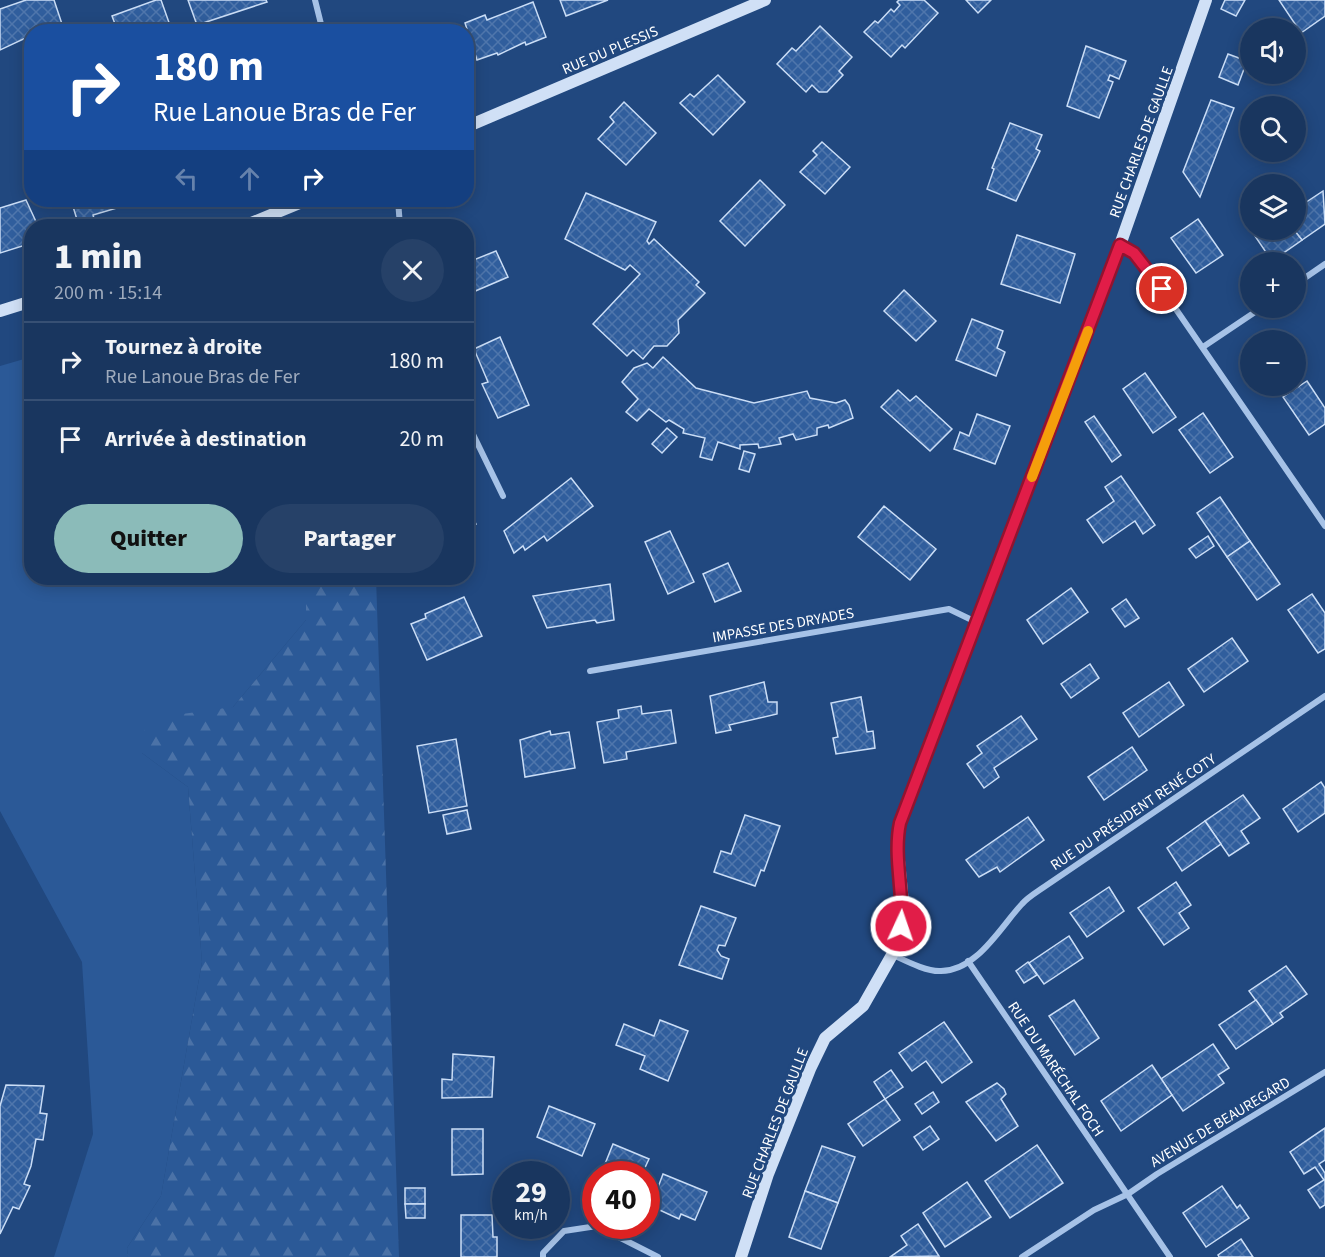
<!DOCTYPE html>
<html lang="fr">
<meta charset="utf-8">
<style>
body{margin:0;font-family:"Source Sans 3",sans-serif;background:#264168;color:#f1f3f6;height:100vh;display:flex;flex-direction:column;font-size:22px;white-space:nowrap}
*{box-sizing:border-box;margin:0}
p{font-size:20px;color:#9fabbd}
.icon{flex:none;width:33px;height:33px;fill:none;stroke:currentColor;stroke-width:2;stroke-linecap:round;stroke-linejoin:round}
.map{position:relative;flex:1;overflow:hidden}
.side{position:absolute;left:24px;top:219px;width:450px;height:366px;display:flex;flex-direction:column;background:#19365f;border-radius:24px;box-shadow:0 3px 15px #0003,0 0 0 2px #375074}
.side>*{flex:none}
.banner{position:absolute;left:24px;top:24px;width:450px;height:183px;border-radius:24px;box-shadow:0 3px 15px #0003,0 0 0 2px #375074;background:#1a4fa0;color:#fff;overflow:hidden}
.controls{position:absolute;left:1240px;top:18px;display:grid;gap:12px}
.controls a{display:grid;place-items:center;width:66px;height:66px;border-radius:50%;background:#19365f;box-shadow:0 3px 15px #0003,0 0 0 2px #375074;font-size:30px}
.speed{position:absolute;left:492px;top:1161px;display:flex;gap:12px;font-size:30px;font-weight:700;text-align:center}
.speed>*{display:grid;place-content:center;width:78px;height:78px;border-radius:50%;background:#19365f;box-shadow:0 3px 15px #0003,0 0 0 2px #375074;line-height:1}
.speed small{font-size:15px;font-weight:400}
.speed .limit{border:9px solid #d22;background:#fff;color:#111}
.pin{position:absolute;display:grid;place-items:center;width:51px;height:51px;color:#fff;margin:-26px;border:3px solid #fff;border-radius:50%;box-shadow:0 2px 6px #0007}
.me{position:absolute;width:66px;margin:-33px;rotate:3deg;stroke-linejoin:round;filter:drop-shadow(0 0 4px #0008)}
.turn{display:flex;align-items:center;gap:21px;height:126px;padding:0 30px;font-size:27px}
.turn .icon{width:78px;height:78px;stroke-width:2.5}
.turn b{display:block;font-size:42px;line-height:51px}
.lanes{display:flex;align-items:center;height:57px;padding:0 30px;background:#0003;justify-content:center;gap:30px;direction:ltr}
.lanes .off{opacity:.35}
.round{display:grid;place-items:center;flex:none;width:63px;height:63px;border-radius:32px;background:#264168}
.head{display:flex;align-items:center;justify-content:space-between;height:102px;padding:0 30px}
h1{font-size:36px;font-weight:800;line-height:45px}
.cta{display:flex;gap:12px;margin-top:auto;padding:12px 30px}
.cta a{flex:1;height:69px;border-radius:36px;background:#8bbbb9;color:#111;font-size:24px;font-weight:800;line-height:69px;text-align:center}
.cta a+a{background:#264168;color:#f1f3f6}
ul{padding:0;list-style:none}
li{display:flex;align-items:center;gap:18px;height:78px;padding:0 30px;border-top:2px solid #375074}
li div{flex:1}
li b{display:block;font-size:22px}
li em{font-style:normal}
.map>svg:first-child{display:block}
</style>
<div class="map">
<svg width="1325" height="1257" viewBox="0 0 1325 1257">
<defs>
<pattern id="forest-firs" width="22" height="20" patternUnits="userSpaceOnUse" patternTransform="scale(1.5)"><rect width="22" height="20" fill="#2b5997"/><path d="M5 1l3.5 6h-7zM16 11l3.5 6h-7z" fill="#4b72a7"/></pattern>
<pattern id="building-cross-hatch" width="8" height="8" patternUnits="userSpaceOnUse" patternTransform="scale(1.5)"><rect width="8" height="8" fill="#305e9d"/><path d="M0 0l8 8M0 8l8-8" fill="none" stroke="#4f76ac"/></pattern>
</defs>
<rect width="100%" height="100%" fill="#21487f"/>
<!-- green -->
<path fill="#2b5997" d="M31,357L32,578H306V620L233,707L142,753L188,787L202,962L161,1196L127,1248L128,1257H54L93,1134L82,962L0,811V366Z"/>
<!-- forest -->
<path fill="url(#forest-firs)" d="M306,578H376L399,1257H128L127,1248L161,1196L202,962L188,787L142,753L146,719L233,707L306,620Z"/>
<!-- building -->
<g fill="url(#building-cross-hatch)" stroke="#caddf6" stroke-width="1.5">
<path d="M26,0H54L62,24L42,32H32V35L0,50V9Z"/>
<path d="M156,0H161L172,31L118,32L112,16Z"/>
<path d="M188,0H266L267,2L197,25Z"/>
<path d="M560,0H608L566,16Z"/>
<path d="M899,0H924L938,13L905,48L902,45L891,57L864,32L875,21L878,23L891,9L894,12L900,5L897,2Z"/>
<path d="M966,0H991L978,13Z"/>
<path d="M1225,0H1245L1236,16L1221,9Z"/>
<path d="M1279,0H1325V16L1301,33Z"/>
<path d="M533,2L546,37L526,45L525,42L498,55L497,53L477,60L465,23L485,15L487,20Z"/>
<path d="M820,26L852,57L839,71L843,75L827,92H819L812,85L806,92L777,64L792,48L796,51Z"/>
<path d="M1086,46L1126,61L1119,79L1110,75L1108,80L1113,82L1099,118L1067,106Z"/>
<path d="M1228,54L1247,61L1238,85L1219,77Z"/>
<path d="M718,75L745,102L713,135L680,103L690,94L694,97Z"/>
<path d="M1211,100L1234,108L1200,197L1183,172Z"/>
<path d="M624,102L656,133L626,165L598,139L614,122L610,117Z"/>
<path d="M1010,123L1042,135L1036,149L1040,151L1016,201L987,189L994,169L992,168Z"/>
<path d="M822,142L850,167L825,194L800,172L817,155L813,151Z"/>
<path d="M760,180L785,205L745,246L720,221Z"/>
<path d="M1323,191L1325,224L1302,240L1294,230L1296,209Z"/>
<path d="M586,193L656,222L647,241L649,244L654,239L699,282L696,285L705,293L678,320L679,333L667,346H654L643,359L633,350L627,356L593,324L640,274L630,265L625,270L565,239Z"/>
<path d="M26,200L38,226H32V243L0,253V208Z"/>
<path d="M71,200H126L127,205L93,215L95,222L79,226Z"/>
<path d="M1251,215V230H1294L1302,240L1272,261L1244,220Z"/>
<path d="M1198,219L1223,255L1196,273L1171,238Z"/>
<path d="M1017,235L1075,254L1060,303L1001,284Z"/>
<path d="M496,251L508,277L466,295V263Z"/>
<path d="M904,290L936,321L916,341L884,311Z"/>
<path d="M972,319L1003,331L997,348L1005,352L996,376L956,360Z"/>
<path d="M500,337L529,405L498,418L482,384L488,382L474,349Z"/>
<path d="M663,357L696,388L754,403L807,391L810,398L836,403L845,400L849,405L853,418L829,428L828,425L817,428V435L796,440L793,434L779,438L781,444L759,448L758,444L740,445V449L718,442L712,460L700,457L705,438L683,433L684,429L669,420L666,422L649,409L637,421L626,412L638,399L622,382L634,368L647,363L653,368Z"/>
<path d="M1145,373L1176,417L1153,433L1123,389Z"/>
<path d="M1307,381L1325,408V424L1309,435L1283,397Z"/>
<path d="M898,390L910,401L916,396L952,429L930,451L881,407Z"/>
<path d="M1203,413L1233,457L1210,473L1179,430Z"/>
<path d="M977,414L1010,426L995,464L954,449L960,432L969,436Z"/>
<path d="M1094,416L1121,455L1112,462L1085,422Z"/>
<path d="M667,428L677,437L662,453L652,444Z"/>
<path d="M744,451L755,454L749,472L739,469Z"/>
<path d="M1121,476L1155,525L1143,534L1135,521L1103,543L1087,520L1114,501L1105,487Z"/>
<path d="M571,478L593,506L547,541L544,536L525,550L523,546L514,553L504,531Z"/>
<path d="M1220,497L1250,541L1227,557L1197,513Z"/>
<path d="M466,503L476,524L466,528Z"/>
<path d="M884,506L936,549L910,580L858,537Z"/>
<path d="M670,531L694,582L668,594L645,542Z"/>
<path d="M1208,536L1214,546L1196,558L1189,549Z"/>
<path d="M1250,541L1280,584L1257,600L1227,557Z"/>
<path d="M728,563L741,591L715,602L703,574Z"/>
<path d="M610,584L614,620L597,623L595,620L547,628L533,596Z"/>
<path d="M1071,588L1088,612L1043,644L1027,620Z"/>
<path d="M1312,594L1325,613V649L1318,653L1288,610Z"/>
<path d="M464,597L482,636L427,660L411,624L426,618L425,614Z"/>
<path d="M1126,599L1139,618L1125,627L1112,609Z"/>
<path d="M1232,638L1248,661L1204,692L1188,669Z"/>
<path d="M1090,664L1099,678L1071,698L1061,684Z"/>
<path d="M764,682L768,702H777V714L729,725L731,730L716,733L710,696Z"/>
<path d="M1169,682L1184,705L1139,737L1123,713Z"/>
<path d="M861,697L867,732L873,731L875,748L836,754L833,738L838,737L831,703Z"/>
<path d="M641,706L642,714L671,710L676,743L626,752L627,759L604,763L597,722L619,718L618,710Z"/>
<path d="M1021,716L1037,739L994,768L999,777L984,788L967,764L982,753L977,746Z"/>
<path d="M550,731L551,735L569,732L575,768L525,777L520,740Z"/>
<path d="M456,739L467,806L429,813L417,746Z"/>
<path d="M1132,747L1147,770L1104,800L1088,777Z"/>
<path d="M1321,782L1325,788V813L1298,832L1283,809Z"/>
<path d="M1243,795L1260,818L1241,831L1249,843L1229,856L1205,821Z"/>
<path d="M467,810L471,829L447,834L443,815Z"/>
<path d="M745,815L780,826L764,871L761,870L755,886L714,872L721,851L731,854Z"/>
<path d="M1028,817L1044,840L1000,872L997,867L979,877L966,860Z"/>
<path d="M1205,821L1221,844L1182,871L1167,848Z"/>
<path d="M1176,882L1191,905L1179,913L1189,928L1164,945L1138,908Z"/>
<path d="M1109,887L1124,911L1087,937L1070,913Z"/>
<path d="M701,906L736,918L725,946L719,945L717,950L721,956L729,959L722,979L679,965Z"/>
<path d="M1069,936L1083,958L1044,984L1029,963Z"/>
<path d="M1028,962L1037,975L1024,983L1016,971Z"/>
<path d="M1286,966L1307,994L1280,1013L1283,1017L1273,1024L1249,991Z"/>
<path d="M1074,1000L1099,1038L1075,1055L1049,1016Z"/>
<path d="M1256,1000L1273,1024L1236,1049L1219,1025Z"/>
<path d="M660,1020L688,1031L668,1081L640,1069L645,1056L616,1045L624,1024L654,1036Z"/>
<path d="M944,1022L972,1062L942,1083L926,1061L912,1071L899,1053Z"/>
<path d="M1213,1044L1229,1068L1218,1075L1224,1083L1183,1111L1161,1079Z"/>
<path d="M453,1054L494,1057L492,1097L442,1098V1079L452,1080Z"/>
<path d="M1152,1065L1172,1095L1121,1131L1101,1101Z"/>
<path d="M891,1070L903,1087L885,1099L874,1082Z"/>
<path d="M997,1083L1004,1089L1006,1094L1001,1099L1018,1126L996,1141L966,1102Z"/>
<path d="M6,1085L44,1086L40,1113L47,1114L43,1140L36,1139L31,1166L24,1184L30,1186L19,1209L13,1207L0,1234V1106Z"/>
<path d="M933,1092L939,1102L922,1114L915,1104Z"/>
<path d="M885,1099L900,1120L863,1146L848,1124Z"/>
<path d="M549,1106L595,1124L582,1156L537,1137Z"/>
<path d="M930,1126L939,1139L923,1150L914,1137Z"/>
<path d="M1325,1128V1160L1319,1164L1325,1173V1205L1320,1208L1308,1190L1324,1180L1315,1167L1304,1174L1290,1152Z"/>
<path d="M452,1129H483V1174L452,1175Z"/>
<path d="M613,1144L649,1159L642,1174H601Z"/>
<path d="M1037,1145L1063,1183L1010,1218L985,1181Z"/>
<path d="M822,1146L855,1157L838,1203L805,1191Z"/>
<path d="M663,1174L707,1192L695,1220L681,1214L679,1219L651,1206Z"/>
<path d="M967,1182L991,1217L945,1247L923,1213Z"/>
<path d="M1222,1186L1237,1208L1240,1205L1249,1218L1206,1247L1183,1213Z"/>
<rect x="405" y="1188" width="20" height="16"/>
<path d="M805,1191L838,1203L821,1249L789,1237Z"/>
<path d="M405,1204H425V1218H406Z"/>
<path d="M461,1215H492L493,1237H497V1257H461Z"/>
<path d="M918,1224L939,1256L890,1257L907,1245L901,1236Z"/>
<path d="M1241,1239L1253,1257H1219L1218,1255Z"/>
</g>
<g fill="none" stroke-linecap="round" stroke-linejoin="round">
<!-- lane -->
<path stroke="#a6c2e7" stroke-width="4.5" d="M30,99L32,100"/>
<!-- street -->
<g stroke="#a6c2e7" stroke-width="6">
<path d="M315,0L323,32"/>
<path d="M398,200L400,226"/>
<path d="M1120,245L1134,253L1149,270L1325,526"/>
<path d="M1296,284L1325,264"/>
<path d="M1203,347L1261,308"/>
<path d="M466,427L469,426L503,496"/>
<path d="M590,671L949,609L976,622"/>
<path d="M893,955C906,961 927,972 941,971C977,971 1001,926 1022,904C1028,897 1037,892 1044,887L1325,696"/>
<path d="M968,961L1170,1257"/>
<path d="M543,1257V1253L564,1231L597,1226L658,1257"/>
<path d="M1022,1257L1094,1210L1128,1194L1157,1174L1325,1072"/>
</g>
<!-- secondary -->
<g stroke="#d0e0f6" stroke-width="12">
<path d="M466,127L765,0"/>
<path d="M244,226L307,200"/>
<path d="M0,311L32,301"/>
<path d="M741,1257L768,1174L810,1069L825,1038L863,1006L892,955L901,926L903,903L897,839L900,823L1120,245L1206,0"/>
</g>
</g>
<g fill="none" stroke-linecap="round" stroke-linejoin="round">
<!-- route casing -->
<g stroke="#92132f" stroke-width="15">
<path id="route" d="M901,926C904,892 893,856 900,823L1120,245L1134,253L1162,289"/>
</g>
<!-- route -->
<use href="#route" stroke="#e11d48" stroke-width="10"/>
<!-- slow -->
<path stroke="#f59e0b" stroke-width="10" d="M1032,477L1088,331"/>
</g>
<g text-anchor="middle" stroke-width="6" stroke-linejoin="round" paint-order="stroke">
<!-- street labels -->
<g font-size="15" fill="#fff" stroke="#21487f">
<text transform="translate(610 50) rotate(-23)" y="5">RUE DU PLESSIS</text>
<text transform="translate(1141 142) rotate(-70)" y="5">RUE CHARLES DE GAULLE</text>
<text transform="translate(783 625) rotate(-10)" y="5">IMPASSE DES DRYADES</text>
<text transform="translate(1133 812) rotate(-34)" y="5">RUE DU PRÉSIDENT RENÉ COTY</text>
<text transform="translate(1056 1069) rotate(56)" y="5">RUE DU MARÉCHAL FOCH</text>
<text transform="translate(1220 1122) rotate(-31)" y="5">AVENUE DE BEAUREGARD</text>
<text transform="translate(775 1123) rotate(-69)" y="5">RUE CHARLES DE GAULLE</text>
</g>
</g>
</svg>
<div class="controls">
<a><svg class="icon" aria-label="sound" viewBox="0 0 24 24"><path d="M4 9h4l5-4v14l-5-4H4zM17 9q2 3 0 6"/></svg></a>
<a><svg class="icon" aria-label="search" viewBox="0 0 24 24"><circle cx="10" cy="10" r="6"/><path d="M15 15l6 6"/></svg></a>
<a><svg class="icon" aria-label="layers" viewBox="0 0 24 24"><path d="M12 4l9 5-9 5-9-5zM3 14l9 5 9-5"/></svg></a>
<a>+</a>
<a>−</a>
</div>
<div class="speed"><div>29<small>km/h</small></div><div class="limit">40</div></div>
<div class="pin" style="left:1162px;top:289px;background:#d93025"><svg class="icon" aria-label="arrive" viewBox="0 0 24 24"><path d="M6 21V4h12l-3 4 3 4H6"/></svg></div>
<svg class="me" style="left:901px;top:926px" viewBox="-20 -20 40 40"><circle r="17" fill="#e11d48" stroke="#fff" stroke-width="3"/><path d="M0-11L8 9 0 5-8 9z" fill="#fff"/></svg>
<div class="banner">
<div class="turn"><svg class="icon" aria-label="right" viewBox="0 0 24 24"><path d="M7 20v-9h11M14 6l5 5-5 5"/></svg><div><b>180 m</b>Rue Lanoue Bras de Fer</div></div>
<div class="lanes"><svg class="icon off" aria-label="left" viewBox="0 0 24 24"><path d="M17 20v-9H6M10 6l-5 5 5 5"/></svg><svg class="icon off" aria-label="ahead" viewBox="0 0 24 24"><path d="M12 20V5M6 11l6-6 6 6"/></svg><svg class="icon" aria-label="right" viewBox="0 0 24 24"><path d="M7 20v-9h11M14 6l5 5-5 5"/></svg></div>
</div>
<section class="side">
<div class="head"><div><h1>1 min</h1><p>200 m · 15:14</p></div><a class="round"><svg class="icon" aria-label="close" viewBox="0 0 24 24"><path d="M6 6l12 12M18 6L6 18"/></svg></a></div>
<ul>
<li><svg class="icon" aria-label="right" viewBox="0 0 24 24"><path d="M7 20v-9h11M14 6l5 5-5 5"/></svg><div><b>Tournez à droite</b><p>Rue Lanoue Bras de Fer</p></div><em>180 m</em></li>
<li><svg class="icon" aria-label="arrive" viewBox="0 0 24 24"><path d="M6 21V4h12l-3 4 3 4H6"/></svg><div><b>Arrivée à destination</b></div><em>20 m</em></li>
</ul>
<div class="cta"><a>Quitter</a><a>Partager</a></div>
</section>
</div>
